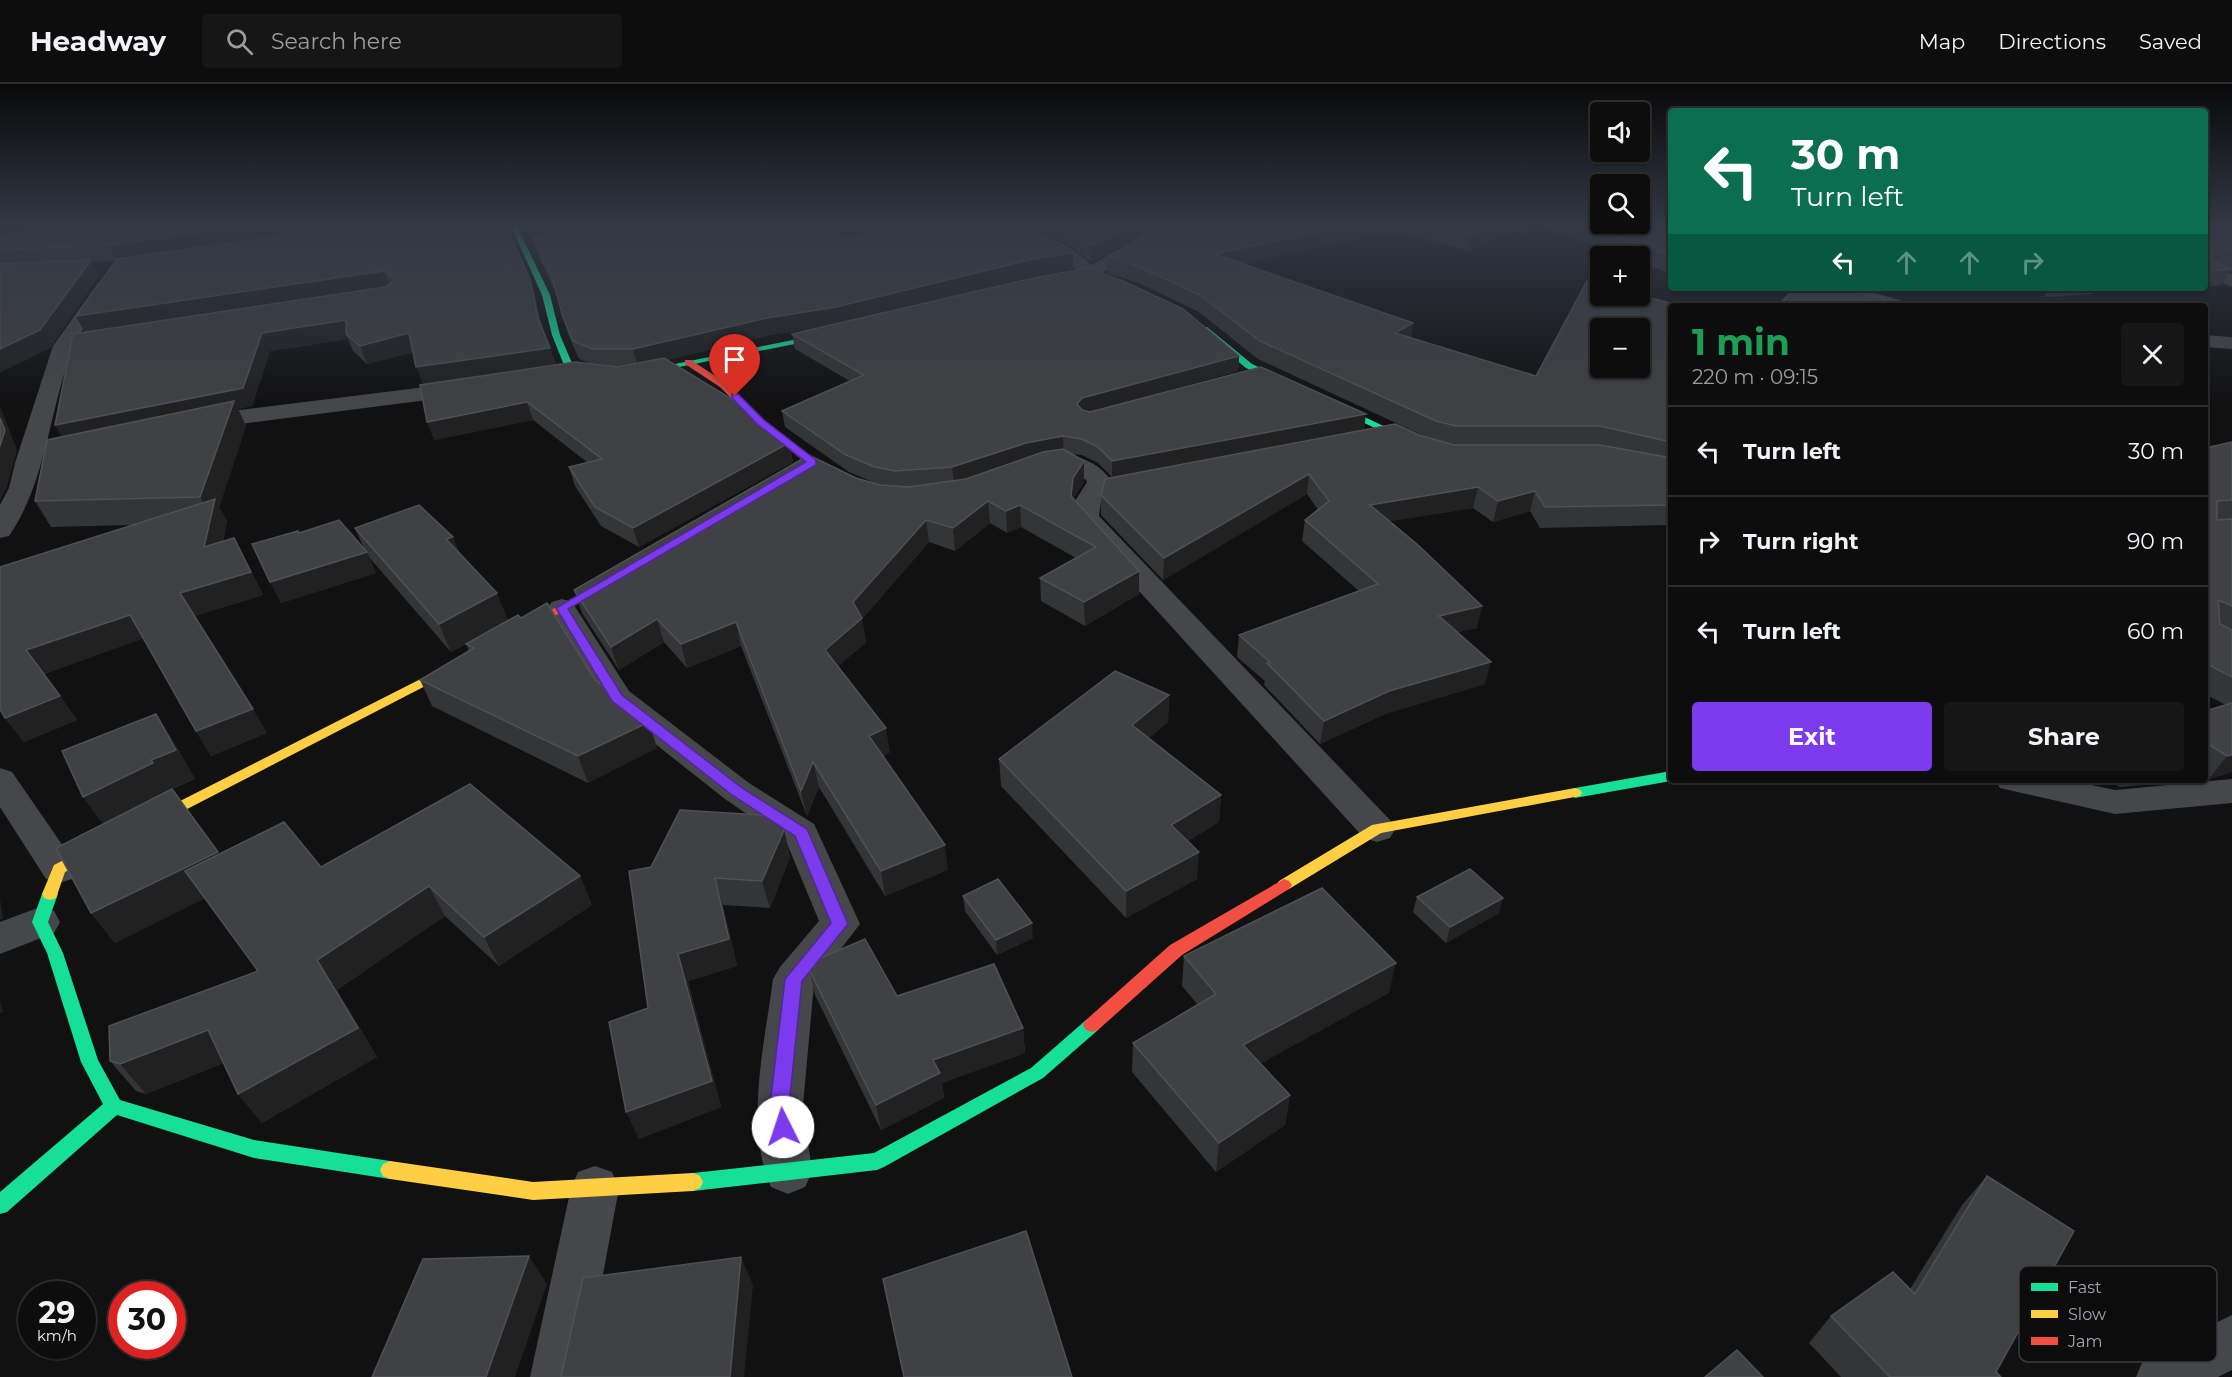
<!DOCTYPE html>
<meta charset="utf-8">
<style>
body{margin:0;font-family:Montserrat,sans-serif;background:#161617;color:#f1f3f6;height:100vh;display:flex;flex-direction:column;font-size:22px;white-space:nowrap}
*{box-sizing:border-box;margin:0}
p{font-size:20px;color:#9a9c9e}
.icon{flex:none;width:33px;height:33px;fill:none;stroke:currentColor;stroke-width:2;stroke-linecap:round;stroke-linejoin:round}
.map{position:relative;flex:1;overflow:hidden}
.details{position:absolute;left:1668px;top:219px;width:540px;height:480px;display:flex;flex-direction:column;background:#0d0d0e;border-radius:6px;box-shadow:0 2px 4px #0004,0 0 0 2px #2d2d2e}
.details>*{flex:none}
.banner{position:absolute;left:1668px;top:24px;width:540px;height:183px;border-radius:6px;box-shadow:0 2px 4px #0004,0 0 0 2px #2d2d2e;background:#0b6e4f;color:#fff;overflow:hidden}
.tools{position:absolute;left:1590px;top:18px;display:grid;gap:12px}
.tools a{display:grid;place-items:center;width:60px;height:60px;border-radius:6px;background:#0d0d0e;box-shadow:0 2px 4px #0004,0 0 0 2px #2d2d2e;font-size:30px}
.speed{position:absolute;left:18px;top:1197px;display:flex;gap:12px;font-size:30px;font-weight:700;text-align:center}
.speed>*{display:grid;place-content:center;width:78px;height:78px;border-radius:50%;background:#0d0d0e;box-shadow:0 2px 4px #0004,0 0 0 2px #2d2d2e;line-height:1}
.speed small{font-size:15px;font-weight:400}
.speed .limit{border:9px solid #d22;background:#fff;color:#111}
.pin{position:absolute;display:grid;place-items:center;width:51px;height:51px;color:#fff;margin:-62px -26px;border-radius:50% 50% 50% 0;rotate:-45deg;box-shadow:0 0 6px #0007}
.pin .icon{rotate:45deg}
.me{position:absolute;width:66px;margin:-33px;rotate:356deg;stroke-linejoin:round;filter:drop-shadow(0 0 4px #0008)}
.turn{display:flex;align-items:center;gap:21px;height:126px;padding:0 24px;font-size:27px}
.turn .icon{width:78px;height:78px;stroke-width:2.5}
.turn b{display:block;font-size:42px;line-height:51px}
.lanes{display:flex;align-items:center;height:57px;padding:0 24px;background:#0003;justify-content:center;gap:30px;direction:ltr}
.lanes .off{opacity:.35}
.round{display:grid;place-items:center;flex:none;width:63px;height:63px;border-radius:6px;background:#161617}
.head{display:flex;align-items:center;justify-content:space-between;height:102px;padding:0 24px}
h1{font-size:36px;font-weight:700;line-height:45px;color:#1e9e55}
.button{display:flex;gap:12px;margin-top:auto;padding:12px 24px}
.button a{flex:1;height:69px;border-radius:6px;background:#7c3aed;color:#fff;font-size:24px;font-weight:700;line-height:69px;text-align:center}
.button a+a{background:#161617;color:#f1f3f6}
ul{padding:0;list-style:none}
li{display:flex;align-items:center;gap:18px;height:90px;padding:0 24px;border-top:2px solid #2d2d2e}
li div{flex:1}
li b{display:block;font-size:22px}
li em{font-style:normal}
header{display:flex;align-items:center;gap:36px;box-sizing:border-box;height:84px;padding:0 30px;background:#0d0d0e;border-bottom:2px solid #2d2d2e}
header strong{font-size:28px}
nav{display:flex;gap:33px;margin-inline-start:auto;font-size:21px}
.search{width:420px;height:54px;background:#161617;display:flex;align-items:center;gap:15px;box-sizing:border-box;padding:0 21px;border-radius:6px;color:#9a9c9e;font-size:22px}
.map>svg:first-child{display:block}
</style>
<header>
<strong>Headway</strong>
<div class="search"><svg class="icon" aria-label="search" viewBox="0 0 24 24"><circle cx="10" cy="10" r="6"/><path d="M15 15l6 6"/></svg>Search here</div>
<nav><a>Map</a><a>Directions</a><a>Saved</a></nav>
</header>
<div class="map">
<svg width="2232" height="1293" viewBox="0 0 2232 1293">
<rect width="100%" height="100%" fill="#111112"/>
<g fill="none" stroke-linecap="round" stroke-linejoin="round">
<!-- street -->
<g fill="#46474a" fill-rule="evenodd">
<path d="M996,140C1023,138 1073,160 1091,181L1123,164L1145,146L1173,140H1200L1198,144L1157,154L1135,172L1089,195L1083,194L1069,177Z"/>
<path d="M2205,180L2232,190V203L2205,192Z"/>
<path d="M105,197L114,203C101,222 81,243 73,264C49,325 47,397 9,452L0,454V421L9,404L15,379L53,262L98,199Z"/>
<path d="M1829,204H1858L1906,218L1909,222H1878L1831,208Z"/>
<path d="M2205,251L2232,253V265L2205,263Z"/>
<path d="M466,298L474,300L477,305L474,310L232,341L199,348L191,346L187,341L191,336L232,327Z"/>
<path d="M1066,371C1086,374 1101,381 1112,398L1101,417L1099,432L1390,736L1395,745L1390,754L1377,758L1364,754L1077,439L1073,433L1075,417L1087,398L1086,396C1064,378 1055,393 1032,387L1029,382L1032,377Z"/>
<path d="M562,515L572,518L629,607L749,699L814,740L860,840L814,900L803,1021L812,1088L805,1103L788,1110L771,1103C744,1043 765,958 773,895L780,883L819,837L786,757L725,715L606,621L547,524L552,518Z"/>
<path d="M0,684L12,688L72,775L78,785L72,795L59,799L46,795L0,723Z"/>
<path d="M2232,695V719L2115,730L2000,704L1995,696H2068L2115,706Z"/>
<path d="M40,823L54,827L60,838L54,849L0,870V838Z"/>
<path d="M595,1082L612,1088L619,1104L584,1293H530L571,1104L578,1088Z"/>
<path d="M2232,1231V1286L2218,1293H2136L2144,1274Z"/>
</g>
<!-- fast -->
<g fill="#16e098" fill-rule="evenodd">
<path d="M510,140H516L550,211L560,251L572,279L595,289L611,291V295L590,293L564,281L552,251L542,211Z"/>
<path d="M1201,243H1207L1252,280L1426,362L1418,364L1246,284L1201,247Z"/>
<path d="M837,247L841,249L840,251L679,283L675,280Z"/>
<path d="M1671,687V696H1674L1671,697L1575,714L1568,709L1575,704Z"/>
<path d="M50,804L56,806L58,810L48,838L63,869L98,976L120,1016L254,1056L390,1077L397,1080L400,1086L397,1092L390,1095L254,1074L117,1031L7,1128L0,1130V1108L103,1020L81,978L47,869L32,838L42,810L44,806Z"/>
<path d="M1092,934L1098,936L1101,941L1098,946L1043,994L884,1083L877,1086L693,1107L686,1104L683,1098L686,1092L693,1089L874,1069L1031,984L1086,936Z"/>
</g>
<!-- slow -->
<g fill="#ffcf43" fill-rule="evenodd">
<path d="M462,574L468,578L466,581L65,788L56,814L50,816L44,814L42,810L54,781Z"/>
<path d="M1575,704L1580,706L1582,709L1580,712L1381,749L1289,805H1279L1276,801L1279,797L1372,741Z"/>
<path d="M390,1077L533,1098L693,1089L700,1092L703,1098L700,1104L693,1107L533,1116L390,1095L383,1092L380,1086L383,1080Z"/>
</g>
<!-- jam -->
<g fill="#f24e42" fill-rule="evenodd">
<path d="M685,276H691L726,299L763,336L817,377V381L785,398H777V394L806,379L757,340L720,303L685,280Z"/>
<path d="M615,491L619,492V496L517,553L513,554L507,550Z"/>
<path d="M1284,795L1289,797L1292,801L1289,805L1182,871L1098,946L1092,948L1086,946L1083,941L1086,936L1170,861Z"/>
</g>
</g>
<!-- wall -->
<g fill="#343536" fill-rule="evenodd">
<path d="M92,140L530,195L535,212L542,242L550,264L556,281L589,279L579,275L568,250L556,209L537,169L533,155L531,156L523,140H1671V190L1640,178V172H1623L1539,141L1525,148L1512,145L1468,167L1392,147L1242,180L1413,239L1411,254L1536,292L1671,222V441L1540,444L1530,427L1493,438L1473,424L1390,437L1477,544L1457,548L1485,600L1385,630L1320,660L1264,601L1265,597L1237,573L1239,551L1359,507L1302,457L1305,436L1318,426L1307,410L1163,496L1101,431V411L1112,393L1098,379L1082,371L1071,370L1084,377V398L1073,415L1139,487V510L1085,542L1041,517L1040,494L1076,474L1021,443L1007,449L990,439L955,467L929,458L862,535L866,558L838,582L890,668L883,672L948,786L885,812L819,703L807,732L741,562L687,584L664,558L619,586L582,529L574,506L856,394L877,400L849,388L785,343L782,327L850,297L795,265L792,250L834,241L770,251L667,276L789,359L793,378L639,463L601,442L575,402L569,383L588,379L533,336L434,356L423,301L413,268L367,280L353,267L348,255L270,267L252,322L238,325L246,342L219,423L227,437L223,458L246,477L263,511L194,532L267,649L211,672L196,647L144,554L44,590L77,636L24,658L5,634L133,441L51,443L35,417L62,353L85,248L76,232L115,177L92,178L99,192L50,264L0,288V166ZM1158,141L1136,158L1107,172V189L1139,199L1199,228L1258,275L1426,353L1419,351L1364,346L1090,328L1238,287L1239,272L859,235L1038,191L1073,185L1025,142L1048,150L1074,164L1091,178L1122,162L1145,144Z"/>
<path d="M2205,140H2232V188L2230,187L2222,201L2205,203Z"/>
<path d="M2041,204H2095L2092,210L2047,213Z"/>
<path d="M2232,358V688L2209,695L2205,692V627L2226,621L2205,610V364Z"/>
<path d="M355,444L461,471L508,536L595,596L657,664L588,699L432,622L420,596L469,567L466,560L451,568L368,472L376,489L281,519L270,498L299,449L365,467Z"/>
<path d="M1169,611L1168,638L1149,654L1221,711L1219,738L1188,757L1197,795L1126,834L1001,702L999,675Z"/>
<path d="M156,630L175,660L195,695L172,705L219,770L321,783L580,792L592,821L499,882L445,832L337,906L377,973L262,1039L238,1010L224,979L146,1010L136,1007L110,977L258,887L205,814L115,859L91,829L103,740Z"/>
<path d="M2108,696H2154L2143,701L2120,703Z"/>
<path d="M784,746L790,773L770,824L723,821L737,882L688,897L721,1023L639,1055L648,924L651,783Z"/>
<path d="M963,812L1033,854L997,871L965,827Z"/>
<path d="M1417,813L1499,829L1446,859L1413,828Z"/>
<path d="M1184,872L1389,909L1260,979L1290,1011L1285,1041L1216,1088L1132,988L1133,959L1197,920L1182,902Z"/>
<path d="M809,885L897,912L1023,944L1025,969L942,999L944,1014L881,1046L815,911Z"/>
<path d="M1987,1092L1996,1288L2001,1293H1841L1809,1259L1831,1232L1910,1205L1962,1121Z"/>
</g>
<!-- shaded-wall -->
<g fill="#212122">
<path d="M261,140H377L118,177L109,161Z"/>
<path d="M526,140H633L531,156Z"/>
<path d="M851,140H928L835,165L833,149L843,141Z"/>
<path d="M1130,140H1164L1145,144L1122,162L1091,178V162Z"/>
<path d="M1357,140H1393L1392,147L1213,186L1214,170Z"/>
<path d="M1495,140H1513L1512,145L1468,167L1471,151Z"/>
<path d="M1527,140H1540L1539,141L1525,148Z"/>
<path d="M1073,169V185L1038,191L839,240L770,251L638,283L633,265L767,234L1037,174Z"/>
<path d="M91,176L99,192L50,264L0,288V265Z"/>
<path d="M384,187L391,204L86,250L76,232Z"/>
<path d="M530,195L535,212L544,251L538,234Z"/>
<path d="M346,236V250L348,255L270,267L252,322L238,325L246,342L219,423L227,437L217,486L204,463L211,433L200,413L66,360L55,341L262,249Z"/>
<path d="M1413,239L1411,257L1395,249Z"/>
<path d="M409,249L416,267L367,280L360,262Z"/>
<path d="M550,264L556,282L423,301L416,283Z"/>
<path d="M1239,272L1238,287L1082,330L1077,320L1082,314Z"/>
<path d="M527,318L533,336L434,356L427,338Z"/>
<path d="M0,322L17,366L7,403L0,416Z"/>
<path d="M1366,330L1364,346L1112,394V377Z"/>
<path d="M1063,352L1064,369L954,399L952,383L1026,359Z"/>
<path d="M789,359L793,378L639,463L633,444Z"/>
<path d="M1084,377V398L1073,416L1071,412L1073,394Z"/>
<path d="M1309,390L1307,410L1163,496L1164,474Z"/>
<path d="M1478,403L1473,424L1367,441L1370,421Z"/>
<path d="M1535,407L1530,427L1493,438L1498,417Z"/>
<path d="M988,417L990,439L955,467L953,444Z"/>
<path d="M1020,421L1021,443L1007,449L1006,427Z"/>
<path d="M926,436L929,458L862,535L866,558L829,590L825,566L853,518Z"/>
<path d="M453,453L464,479L446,455Z"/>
<path d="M234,454L263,511L194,532L180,509Z"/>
<path d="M367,468L376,489L281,519L270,498Z"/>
<path d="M1139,487V510L1085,542L1084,518Z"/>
<path d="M497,509L508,536L451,568L439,540Z"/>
<path d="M1482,522L1477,544L1434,554L1439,532Z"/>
<path d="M130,531L145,554L43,590L26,566Z"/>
<path d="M657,535L664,558L619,586L611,563Z"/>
<path d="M736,538L741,562L687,584L681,560Z"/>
<path d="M1491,578L1485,600L1385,630L1320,660L1324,637L1389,607Z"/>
<path d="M1169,611L1168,638L1132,668V641Z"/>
<path d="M60,612L77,636L24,658L5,634Z"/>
<path d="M253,625L267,649L211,672L196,647Z"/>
<path d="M156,630L175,660L195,695L171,705L105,743L83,713L151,676Z"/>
<path d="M649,638L657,664L588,699L578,672Z"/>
<path d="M886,644L890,668L874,676L869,652Z"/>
<path d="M2232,671V688L2209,695L2227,672Z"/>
<path d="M813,678L819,703L807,732L801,707Z"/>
<path d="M2147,696H2154L2143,701Z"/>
<path d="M1221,711L1219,738L1170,768L1171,741Z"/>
<path d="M784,746L790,773L770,824L762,797Z"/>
<path d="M945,761L948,786L885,812L881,787Z"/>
<path d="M218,768L238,798L185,787L205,814L115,859L91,829Z"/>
<path d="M1199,768L1197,795L1126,834V807Z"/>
<path d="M580,792L592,821L499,882L484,853Z"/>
<path d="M715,794L723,821L737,882L688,897L721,1023L639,1055L626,1028L678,870Z"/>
<path d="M429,802L445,832L337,906L377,973L262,1039L238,1010L317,876Z"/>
<path d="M1503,814L1499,829L1446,859L1450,843Z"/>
<path d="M0,815L3,834L0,836Z"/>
<path d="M1032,839L1033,854L997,871L996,856Z"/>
<path d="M1396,879L1389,909L1240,991L1243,961Z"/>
<path d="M0,917L3,928L0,929Z"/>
<path d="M1023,944L1025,969L942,999L944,1014L881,1046L876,1021L933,976Z"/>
<path d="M208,946L232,976L146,1010L120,980Z"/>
<path d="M1290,1011L1285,1041L1216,1088L1219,1059Z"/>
<path d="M529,1172L547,1200L515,1293H486Z"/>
<path d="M741,1173L753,1201L744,1293H730Z"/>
</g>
<!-- building -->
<g fill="#404144" stroke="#505155" stroke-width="1.5" fill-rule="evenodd">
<path d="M92,140H261L109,161L0,166V151Z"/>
<path d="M362,140H505L530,195L538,234L550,264L416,283L409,249L360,262L346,250V236L262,249L243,304L55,341L73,250L385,203L396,196L384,187L76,232L117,175Z"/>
<path d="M621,140H851L843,141L833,149L844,155L920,140H1020L1067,163L1073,169L1037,174L836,223L767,234L633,265H592L573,257L563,233L552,194L533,153Z"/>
<path d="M1057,140H1130L1122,146L1091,162L1073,148Z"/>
<path d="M1158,140H1357L1214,170L1413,239L1395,249L1536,292L1587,197L1600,201V212L1640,211L1681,222H1671V358L1600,342H1456L1436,337L1260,257L1200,211L1139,183L1107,172L1136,158ZM1600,244H1640V284H1600Z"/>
<path d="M1425,140H1495L1471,151Z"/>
<path d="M1580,140H1671V172Z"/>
<path d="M2205,140H2212V149L2232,150V168L2215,162L2212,164V177L2232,185L2205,187Z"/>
<path d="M91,176L40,246L0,265V180Z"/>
<path d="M1088,184L1123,197L1183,225L1239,272L1082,314L1077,320L1082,326L1090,328L1261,283L1366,330L1112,377L1098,363L1082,355L1063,352L1026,359L952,383L895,387L875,383L846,371L782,327L864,291L792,250L1038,193Z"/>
<path d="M1795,204H1839L1884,215L1882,222H1777Z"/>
<path d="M664,274L740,320L789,359L633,444L595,423L569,383L602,375L527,318L427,338L420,301L575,278L618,283Z"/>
<path d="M234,317L200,413L35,417L47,356Z"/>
<path d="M0,334L5,346L0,362Z"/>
<path d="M1395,340L1419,351L1454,361H1600L1671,374V421L1545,423L1535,407L1498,417L1478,403L1370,421L1418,461L1482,522L1439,532L1491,578L1389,607L1324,637L1267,579L1270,578L1239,551L1378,500L1305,436L1329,417L1309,390L1164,474L1101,411L1105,395Z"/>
<path d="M2232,358V416L2217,417V436L2232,435V522L2218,516L2220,540L2232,546V593L2205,579V364Z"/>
<path d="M1063,365L1084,377L1073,394L1071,412L1139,487L1084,518L1040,494L1096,463L1020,421L1006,427L988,417L953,444L926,436L853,518L862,534L825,566L886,644L869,652L945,761L881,787L813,678L801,707L736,538L681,560L657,535L611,563L574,506L809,371L856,394L880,401L908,403L966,395L1043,368Z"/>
<path d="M215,415L204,463L234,454L251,488L180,509L253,625L196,647L130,531L26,566L60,612L5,634L0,625V483Z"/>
<path d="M419,421L453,453L446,455L497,509L439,540L355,444Z"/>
<path d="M339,436L367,468L270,498L252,460L298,447L299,449Z"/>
<path d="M547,519L595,596L649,638L578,672L420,596L474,564L466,560L518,531L521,534Z"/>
<path d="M1115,587L1169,611L1132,641L1221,711L1171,741L1199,768L1126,807L999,675Z"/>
<path d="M2232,619V671L2227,672L2205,658V627Z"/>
<path d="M156,630L176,666L151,676L153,679L83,713L62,667Z"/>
<path d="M470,700L580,792L484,853L429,802L317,876L358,944L238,1010L208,946L120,980L110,977L109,942L258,887L185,787L284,738L321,783Z"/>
<path d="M172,705L218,768L91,829L56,764Z"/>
<path d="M680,726L778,732L784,746L762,797L715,794L729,855L678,870L712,997L626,1028L609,938L648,924L629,787L651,783Z"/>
<path d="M1470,785L1503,814L1450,843L1417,813Z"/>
<path d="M998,795L1032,839L996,856L963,812Z"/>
<path d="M1322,804L1396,879L1243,961L1290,1011L1219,1059L1133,959L1216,910L1184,872Z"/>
<path d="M865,855L897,912L994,880L1023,944L933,976L940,989L876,1021L809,885V879Z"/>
<path d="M1987,1092L2074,1147L1996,1288L2001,1293H1890L1831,1232L1893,1188L1915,1210Z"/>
<path d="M1026,1147L1072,1293H904L883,1195Z"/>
<path d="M529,1172L486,1293H372L423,1175Z"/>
<path d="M741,1173L730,1293H561L583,1194Z"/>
<path d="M1737,1266L1763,1293H1705Z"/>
</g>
<!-- sky -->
<linearGradient id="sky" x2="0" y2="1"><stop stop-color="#09090a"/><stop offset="0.44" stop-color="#323844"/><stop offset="1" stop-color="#323844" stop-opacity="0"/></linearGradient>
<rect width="2232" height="321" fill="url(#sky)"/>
<!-- route -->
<path fill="#7c3aed" stroke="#51269a" stroke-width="1.5" d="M732,310H738L764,336L816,376V381L568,525L622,611L742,704L807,745L848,840L802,897L789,1021L792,1043L789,1049L783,1052L776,1049L770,1021L785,895L831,839L795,752L732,711L612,617L556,524L806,378L757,340L732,314Z"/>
<!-- legend -->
<rect x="2019" y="1182" width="198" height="96" rx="9" fill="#0c0c0d" stroke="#3a3a3f" stroke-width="1.5"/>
<rect x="2031" y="1199" width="27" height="8" fill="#16e098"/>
<rect x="2031" y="1226" width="27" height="8" fill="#ffcf43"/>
<rect x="2031" y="1253" width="27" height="8" fill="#f24e42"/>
<g font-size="16" fill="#a4a7b2">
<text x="2068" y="1209">Fast</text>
<text x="2068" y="1236">Slow</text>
<text x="2068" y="1263">Jam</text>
</g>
</svg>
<div class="tools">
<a><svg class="icon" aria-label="sound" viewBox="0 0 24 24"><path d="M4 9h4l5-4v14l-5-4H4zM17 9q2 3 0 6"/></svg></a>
<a><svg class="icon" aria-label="search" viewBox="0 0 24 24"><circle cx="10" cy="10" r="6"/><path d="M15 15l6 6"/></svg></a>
<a>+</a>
<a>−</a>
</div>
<div class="speed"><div>29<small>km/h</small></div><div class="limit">30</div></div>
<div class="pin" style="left:735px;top:312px;background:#d93025"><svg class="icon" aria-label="arrive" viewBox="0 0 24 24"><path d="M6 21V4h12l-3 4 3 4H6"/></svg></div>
<svg class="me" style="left:783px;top:1043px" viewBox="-20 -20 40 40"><circle r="19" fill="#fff"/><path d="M0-13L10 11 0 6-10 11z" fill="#7c3aed"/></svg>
<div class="banner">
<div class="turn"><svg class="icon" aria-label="left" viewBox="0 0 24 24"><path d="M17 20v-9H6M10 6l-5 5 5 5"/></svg><div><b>30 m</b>Turn left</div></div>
<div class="lanes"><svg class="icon" aria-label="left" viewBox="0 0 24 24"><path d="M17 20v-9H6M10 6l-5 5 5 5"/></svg><svg class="icon off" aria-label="ahead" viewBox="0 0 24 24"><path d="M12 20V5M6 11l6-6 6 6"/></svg><svg class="icon off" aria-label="ahead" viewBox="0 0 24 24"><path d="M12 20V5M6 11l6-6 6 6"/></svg><svg class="icon off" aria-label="right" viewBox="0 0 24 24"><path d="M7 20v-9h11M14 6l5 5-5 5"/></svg></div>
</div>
<section class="details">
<div class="head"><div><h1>1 min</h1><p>220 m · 09:15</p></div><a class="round"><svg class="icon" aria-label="close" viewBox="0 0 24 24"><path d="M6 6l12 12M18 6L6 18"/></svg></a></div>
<ul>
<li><svg class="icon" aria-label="left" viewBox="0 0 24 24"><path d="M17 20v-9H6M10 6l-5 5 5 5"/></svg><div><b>Turn left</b></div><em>30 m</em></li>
<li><svg class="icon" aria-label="right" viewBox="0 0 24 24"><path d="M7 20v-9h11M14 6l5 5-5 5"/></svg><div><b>Turn right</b></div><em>90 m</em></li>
<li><svg class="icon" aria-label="left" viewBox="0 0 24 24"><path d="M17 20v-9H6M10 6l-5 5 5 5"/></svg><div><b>Turn left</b></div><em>60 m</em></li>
</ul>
<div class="button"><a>Exit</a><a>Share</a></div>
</section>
</div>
